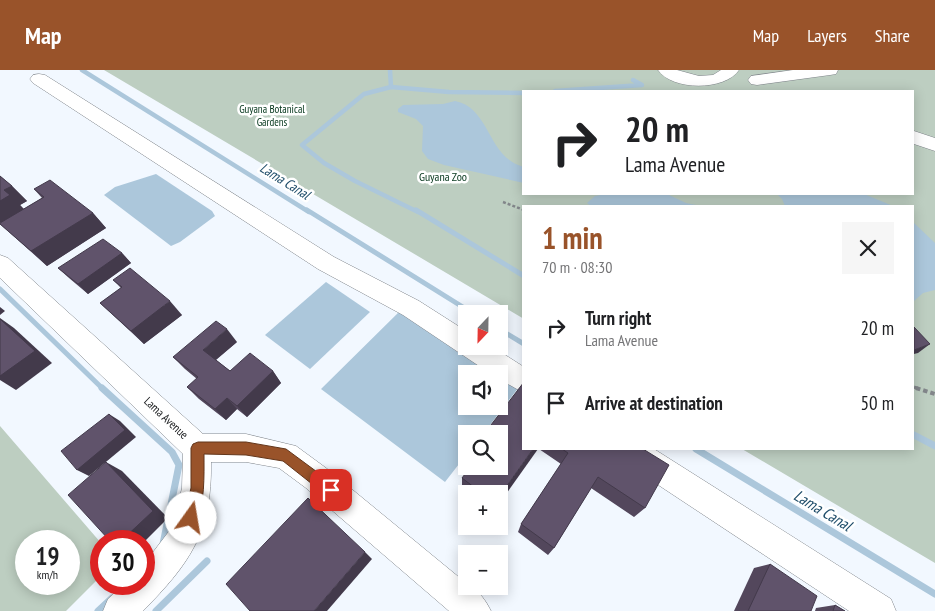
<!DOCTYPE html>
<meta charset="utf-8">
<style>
body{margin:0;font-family:"PT Sans Narrow",sans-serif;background:#f6f6f6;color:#202124;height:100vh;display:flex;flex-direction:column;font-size:19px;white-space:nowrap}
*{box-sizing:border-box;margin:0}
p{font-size:16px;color:#757577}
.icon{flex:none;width:28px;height:28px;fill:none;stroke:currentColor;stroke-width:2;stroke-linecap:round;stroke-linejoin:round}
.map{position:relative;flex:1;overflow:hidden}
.drawer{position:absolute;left:522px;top:135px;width:392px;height:245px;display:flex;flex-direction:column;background:#fff;border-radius:0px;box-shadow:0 2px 12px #0003}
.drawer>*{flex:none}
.guide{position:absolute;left:522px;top:20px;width:392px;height:105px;border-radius:0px;box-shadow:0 2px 12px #0003;background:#fff;color:#202124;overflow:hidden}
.needle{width:32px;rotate:202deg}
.tools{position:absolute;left:458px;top:235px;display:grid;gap:10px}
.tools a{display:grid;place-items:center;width:50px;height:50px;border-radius:0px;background:#fff;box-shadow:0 2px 12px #0003;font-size:25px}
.speed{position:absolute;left:15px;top:460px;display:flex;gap:10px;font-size:25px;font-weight:700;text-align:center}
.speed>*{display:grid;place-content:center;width:65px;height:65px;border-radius:50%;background:#fff;box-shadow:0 2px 12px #0003;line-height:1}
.speed small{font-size:12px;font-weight:400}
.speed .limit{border:8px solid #d22;background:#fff;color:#111}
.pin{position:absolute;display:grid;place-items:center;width:42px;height:42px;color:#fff;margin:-21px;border-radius:10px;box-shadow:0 2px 8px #0006}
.me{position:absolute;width:55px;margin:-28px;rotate:13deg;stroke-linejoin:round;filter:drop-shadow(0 0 4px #0008)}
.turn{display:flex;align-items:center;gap:18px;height:105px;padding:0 20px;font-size:22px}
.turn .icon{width:65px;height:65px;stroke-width:2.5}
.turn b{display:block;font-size:35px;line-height:42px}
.round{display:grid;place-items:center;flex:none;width:52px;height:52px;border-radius:0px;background:#f6f6f6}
.head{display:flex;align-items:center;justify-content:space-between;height:85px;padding:0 20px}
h1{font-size:30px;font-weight:600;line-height:38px;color:#99532a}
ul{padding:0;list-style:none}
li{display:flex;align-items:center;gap:15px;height:75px;padding:0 20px}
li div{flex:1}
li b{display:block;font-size:19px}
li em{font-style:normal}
header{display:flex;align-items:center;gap:30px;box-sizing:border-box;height:70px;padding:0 25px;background:#99532a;color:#fff}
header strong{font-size:24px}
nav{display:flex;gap:28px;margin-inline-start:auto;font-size:18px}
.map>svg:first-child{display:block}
</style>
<header>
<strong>Map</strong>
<nav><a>Map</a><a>Layers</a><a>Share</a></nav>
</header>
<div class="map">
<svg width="935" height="541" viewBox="0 0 935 541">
<rect width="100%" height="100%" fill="#f2f8ff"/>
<!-- green -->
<g fill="#bdcec1" fill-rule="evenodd">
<path d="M104,0H935V493L742,379H914V136H524V249ZM524,21H914V124H524Z"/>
<path d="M0,356L101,473V506L66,541H0ZM26,471H69V514H26Z"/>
</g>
<!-- water -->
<g fill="#acc7db" fill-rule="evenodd">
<path d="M455,31C491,38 487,88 524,97V113L444,95L428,89L422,81L423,56L416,49L398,42V39L403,35L443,34Z"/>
<path d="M156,104L212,141L215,146L180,172L171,176L104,125L115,117Z"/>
<path d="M606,124H667L686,133L701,136H591L587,133L595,126Z"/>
<path d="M777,124H864L893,136H785L782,129Z"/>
<path d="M914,153L935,173V220L923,223L914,231Z"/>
<path d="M326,212L370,242L310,299L265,265Z"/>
<path d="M401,240L519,317L483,364H466V385L445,412L321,319ZM466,304H499V336H466Z"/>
</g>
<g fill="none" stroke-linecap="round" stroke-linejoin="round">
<!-- stream-far2 -->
<g stroke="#acc7db" stroke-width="4.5">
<path d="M82,0L309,142"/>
<path d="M390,0L391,17"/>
<path d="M555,21L642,15L633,10"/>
<path d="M418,142L355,111L324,93L302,75L364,24L391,17L449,22L524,23"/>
</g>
<!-- stream-far1 -->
<g stroke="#acc7db" stroke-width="5">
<path d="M307,140L474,244"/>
<path d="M416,140L524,206"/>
<path d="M0,219L103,319"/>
<path d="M499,259L524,274"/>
</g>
<!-- stream -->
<g stroke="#acc7db" stroke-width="7">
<path d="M102,318L172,382L179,395L163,474"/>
<path d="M914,365L935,376"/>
<path d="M696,379L935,524"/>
<path d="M98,541L112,528"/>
<path d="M156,541L207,491"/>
</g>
<!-- minor casing -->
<g stroke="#7f848a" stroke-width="1">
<g id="minor">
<path d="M658,0H677L699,6L713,5L721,0H739C725,21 672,21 658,0Z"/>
<path d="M793,0H838L836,4L830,5L757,15L751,14L748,10L751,6Z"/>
<path d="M39,4L45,5L334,187L419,231L466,261V276H491L524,297V323L499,309V304H491L403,245L318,199L33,13L30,9L33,5Z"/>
<path d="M914,61L935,68V81L914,74Z"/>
<path d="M0,185L8,188L203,364H246L296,376L326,398L466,513V516C478,518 486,531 491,541H449L306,418L279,398L246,392H211C212,462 191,492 143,541H103L108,529L124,514H144V494L173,456L182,418L183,384L0,208Z"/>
<path d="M615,379H654L891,529L896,541H849L619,389Z"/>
</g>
</g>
<!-- path-far2 -->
<path stroke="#82868a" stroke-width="2.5" stroke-dasharray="3 2" stroke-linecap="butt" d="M503,132L524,140"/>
<!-- path-far1 -->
<path stroke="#82868a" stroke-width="3" stroke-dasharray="4 2.5" stroke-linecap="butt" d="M914,317L919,319"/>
<!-- path -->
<path stroke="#82868a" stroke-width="4" stroke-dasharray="4.5 3" stroke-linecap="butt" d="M916,318L935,324"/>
<!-- minor -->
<use href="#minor" fill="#fff" fill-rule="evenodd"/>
</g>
<!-- wall -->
<g fill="#53475c">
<path d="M0,106L12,116L27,131L20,135L24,139L42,128L34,119L93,143L106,158L47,196L0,154L1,153L0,152Z"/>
<path d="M122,183L131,193L88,224L69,208L58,198Z"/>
<path d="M113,210L182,245L144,274L100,233L121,218Z"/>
<path d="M237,272L216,290L230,301H273L281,313L247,347L237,339L226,350L199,329L187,317L197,309L185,299L173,287Z"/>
<path d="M524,312L499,424H469L462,419V408L499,396Z"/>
<path d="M539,379H643L645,438L634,447L591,418L554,478L548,485L518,462L521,454L561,394Z"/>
<path d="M770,494L811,541H734L754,498Z"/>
<path d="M835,535L845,541H815L816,538Z"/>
</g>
<!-- shaded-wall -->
<g fill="#433a4b">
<path d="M12,116L27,131L20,135L25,141L2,154L0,152V131L4,120Z"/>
<path d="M93,143L106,158L47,196L31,181Z"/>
<path d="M122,183L131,193L88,224L78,214Z"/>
<path d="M170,231L182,245L144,274L131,261Z"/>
<path d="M0,237L5,241L0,245Z"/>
<path d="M0,248L14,258L52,293L16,320L0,310Z"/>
<path d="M227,259L237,272L213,292L203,280Z"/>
<path d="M930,274L918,283L914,284V280Z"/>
<path d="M273,301L281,313L247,347L237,336Z"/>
<path d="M227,328L237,339L226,350L215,339Z"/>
<path d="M109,344L120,351L136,367L89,406L77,400Z"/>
<path d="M533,379H538L499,434V427Z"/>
<path d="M106,392L122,401L168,448L144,472L121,471Z"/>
<path d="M365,482L372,489L327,541H314Z"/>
</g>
<!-- building -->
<g fill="#60536b" stroke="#433a4b">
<path d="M0,106L12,116L4,120L10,125L0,131Z"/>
<path d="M50,110L93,143L31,181L0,154V153L44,127L34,119Z"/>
<path d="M103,169L122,183L78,214L58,198Z"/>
<path d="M130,198L170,231L131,261L100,233L122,217L113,210Z"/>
<path d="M0,249L35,281L0,306Z"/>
<path d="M216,251L227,259L203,280L230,301L250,283L273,301L237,336L227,328L215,339L187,317L198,307L173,287Z"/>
<path d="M914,257L930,274L914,280Z"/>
<path d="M524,312V379H533L499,427V424H483L462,408L471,396H499V364H484Z"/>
<path d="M109,344L125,360L77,400L61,381Z"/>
<path d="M562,379H643L669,395L645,438L598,407L554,478L521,454L568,383Z"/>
<path d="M106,392L153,441L121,471H110L68,425Z"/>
<path d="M308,428L365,482L314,541H250L226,514Z"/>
<path d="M770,494L817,526L811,541H748Z"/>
<path d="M835,535L845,541H833Z"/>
</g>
<!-- route -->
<path fill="#99532a" stroke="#63361b" d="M198,372H246L286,379L336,416L337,420L336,425L331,427L326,425L283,391L246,385L204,384C204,408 205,431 196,453L191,455L186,453L184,448L191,418V378L193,374Z"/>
<g text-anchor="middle" stroke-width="5" stroke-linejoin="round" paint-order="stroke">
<!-- far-park labels -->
<g font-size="11" fill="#023419" stroke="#fff">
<text x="272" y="43">Guyana Botanical<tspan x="272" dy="13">Gardens</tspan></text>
</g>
<!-- park labels -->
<g font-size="12" fill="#023419" stroke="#fff">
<text x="443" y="111">Guyana Zoo</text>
</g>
<!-- street labels -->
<g font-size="12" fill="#17191b" stroke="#fff">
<text transform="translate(166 348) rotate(43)" y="4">Lama Avenue</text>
</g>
<!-- water labels -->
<g font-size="14" font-style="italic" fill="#1f4d6a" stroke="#fff">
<text transform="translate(285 111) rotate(32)" y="5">Lama Canal</text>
</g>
<!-- near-water labels -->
<g font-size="16" font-style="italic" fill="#1f4d6a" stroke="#fff">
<text transform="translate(823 440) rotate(31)" y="6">Lama Canal</text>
</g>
</g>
</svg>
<div class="tools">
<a><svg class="needle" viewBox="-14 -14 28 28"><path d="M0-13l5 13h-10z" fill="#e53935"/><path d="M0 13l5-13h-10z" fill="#757577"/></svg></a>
<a><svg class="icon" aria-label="sound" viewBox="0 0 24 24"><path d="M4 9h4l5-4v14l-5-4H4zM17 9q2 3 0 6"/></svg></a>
<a><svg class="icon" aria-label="search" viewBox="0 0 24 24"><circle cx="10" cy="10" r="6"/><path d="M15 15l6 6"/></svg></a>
<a>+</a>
<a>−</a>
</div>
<div class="speed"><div>19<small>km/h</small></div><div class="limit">30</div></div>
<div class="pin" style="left:331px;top:420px;background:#d93025"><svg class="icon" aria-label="arrive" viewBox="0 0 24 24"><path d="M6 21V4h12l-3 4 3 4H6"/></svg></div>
<svg class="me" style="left:191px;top:448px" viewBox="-20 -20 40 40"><circle r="19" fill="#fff"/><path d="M0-13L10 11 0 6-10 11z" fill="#99532a"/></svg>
<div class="guide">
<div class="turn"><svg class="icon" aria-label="right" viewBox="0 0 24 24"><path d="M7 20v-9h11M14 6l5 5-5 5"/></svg><div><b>20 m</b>Lama Avenue</div></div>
</div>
<section class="drawer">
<div class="head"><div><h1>1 min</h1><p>70 m · 08:30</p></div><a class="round"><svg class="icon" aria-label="close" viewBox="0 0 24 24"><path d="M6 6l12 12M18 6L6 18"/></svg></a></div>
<ul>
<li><svg class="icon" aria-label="right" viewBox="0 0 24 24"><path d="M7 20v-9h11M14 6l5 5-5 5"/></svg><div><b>Turn right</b><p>Lama Avenue</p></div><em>20 m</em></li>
<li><svg class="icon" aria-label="arrive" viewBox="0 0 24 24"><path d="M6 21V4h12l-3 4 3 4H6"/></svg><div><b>Arrive at destination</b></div><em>50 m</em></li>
</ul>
</section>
</div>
